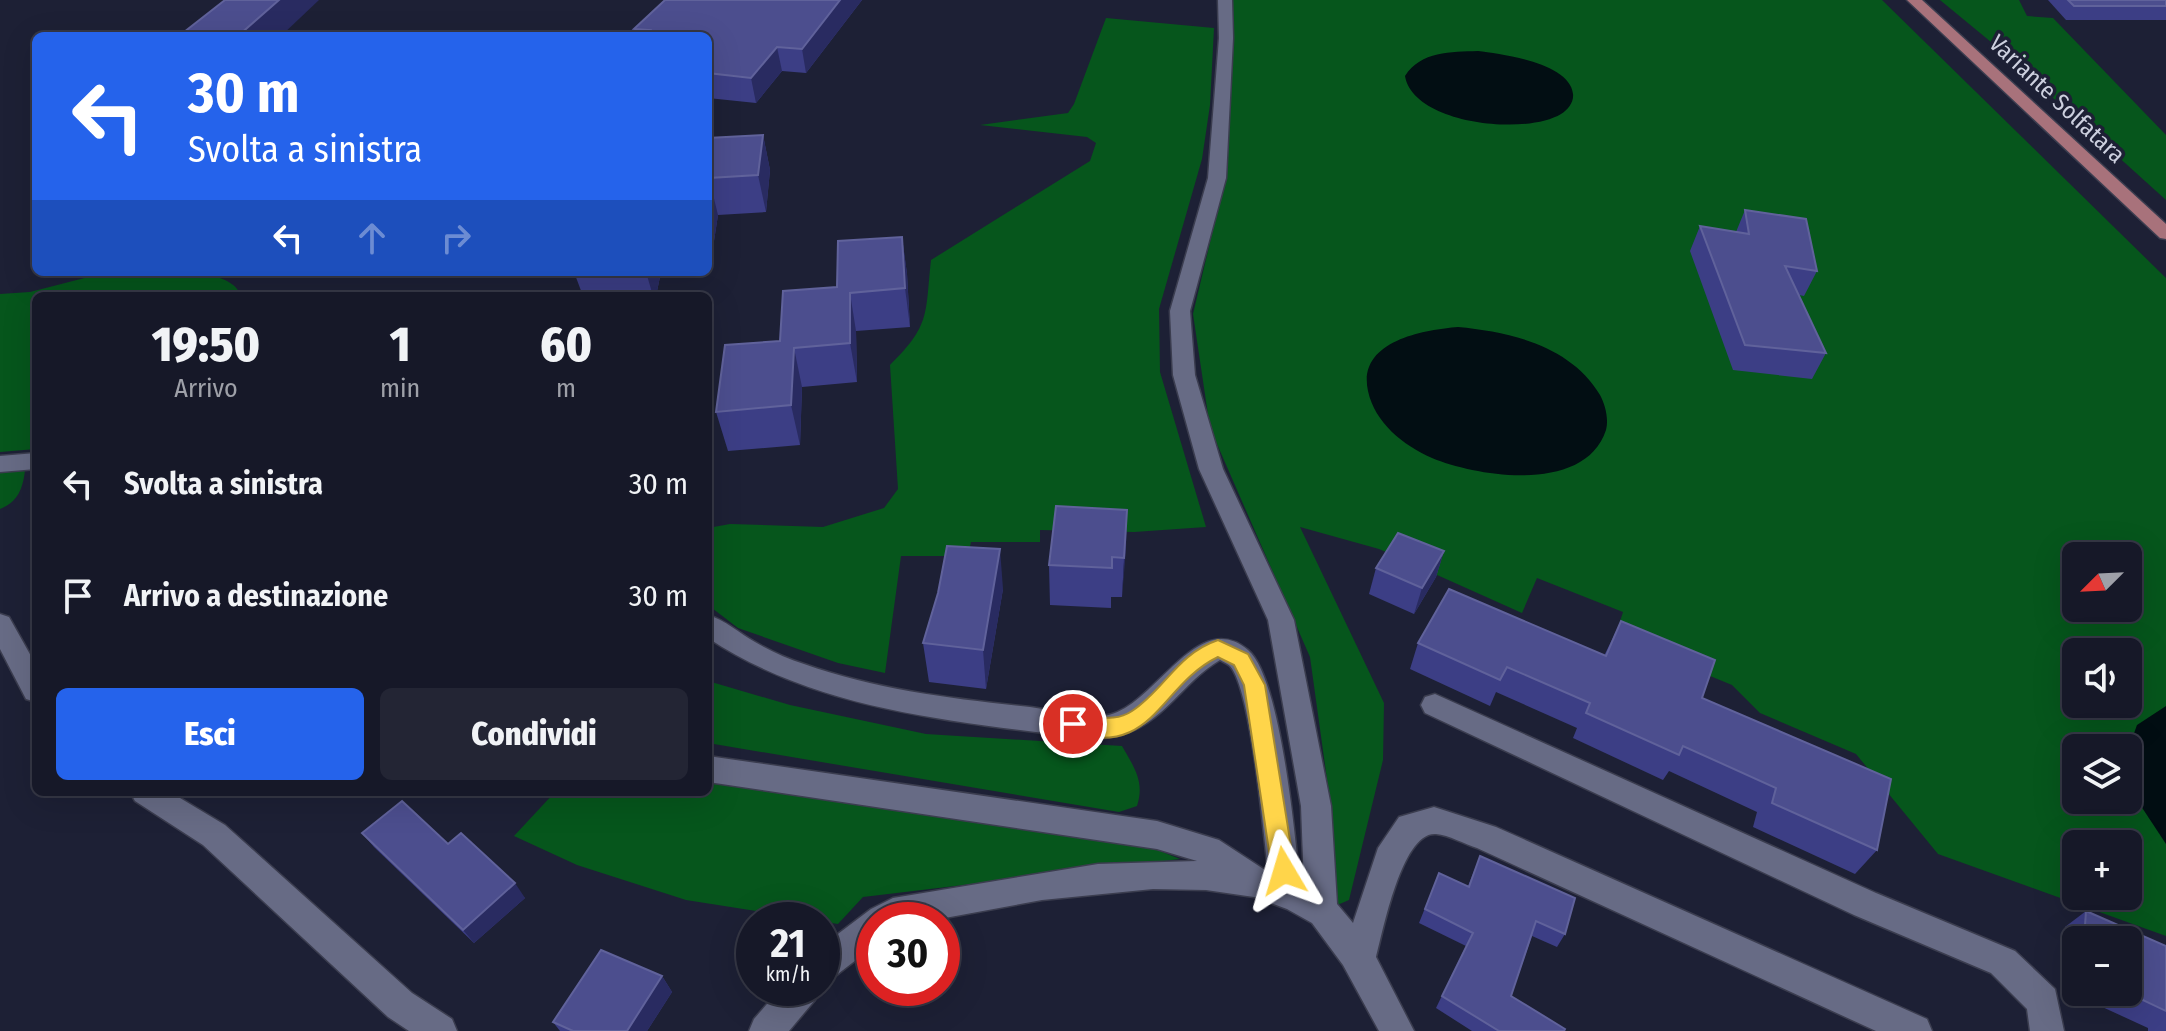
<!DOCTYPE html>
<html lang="it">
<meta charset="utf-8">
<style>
body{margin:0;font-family:"Fira Sans Condensed",sans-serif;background:#232534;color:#f1f3f6;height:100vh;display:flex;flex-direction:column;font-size:30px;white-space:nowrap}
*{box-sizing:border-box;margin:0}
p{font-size:26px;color:#9ea0a8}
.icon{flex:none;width:44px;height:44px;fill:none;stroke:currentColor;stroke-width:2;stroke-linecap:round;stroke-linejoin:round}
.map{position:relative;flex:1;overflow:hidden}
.sheet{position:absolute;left:32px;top:292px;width:680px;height:504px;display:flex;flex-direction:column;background:#161828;border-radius:12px;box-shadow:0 8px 32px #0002,0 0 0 2px #353745}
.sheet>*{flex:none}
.guide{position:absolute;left:32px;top:32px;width:680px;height:244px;border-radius:12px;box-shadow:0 8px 32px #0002,0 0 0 2px #353745;background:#2563eb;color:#fff;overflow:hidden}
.needle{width:52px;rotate:246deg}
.fabs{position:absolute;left:2062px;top:542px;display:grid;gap:16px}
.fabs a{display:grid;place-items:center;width:80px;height:80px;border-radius:12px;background:#161828;box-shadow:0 8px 32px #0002,0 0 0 2px #353745;font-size:40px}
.speed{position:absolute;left:736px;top:902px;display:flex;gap:16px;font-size:40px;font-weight:700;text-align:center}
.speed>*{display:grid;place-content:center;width:104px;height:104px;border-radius:50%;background:#161828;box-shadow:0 8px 32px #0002,0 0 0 2px #353745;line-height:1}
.speed small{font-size:20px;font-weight:400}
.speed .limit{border:12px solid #d22;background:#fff;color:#111}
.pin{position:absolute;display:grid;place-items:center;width:68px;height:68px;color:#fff;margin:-34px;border:4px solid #fff;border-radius:50%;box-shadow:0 2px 8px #0007}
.me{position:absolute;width:88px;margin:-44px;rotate:353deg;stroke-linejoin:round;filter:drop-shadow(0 0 6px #0008)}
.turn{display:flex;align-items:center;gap:28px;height:168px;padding:0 24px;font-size:36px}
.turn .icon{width:104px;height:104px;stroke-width:2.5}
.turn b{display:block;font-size:56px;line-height:68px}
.lanes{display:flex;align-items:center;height:76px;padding:0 24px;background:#0003;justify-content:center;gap:40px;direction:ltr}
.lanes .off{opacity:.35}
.eta{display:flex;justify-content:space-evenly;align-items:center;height:136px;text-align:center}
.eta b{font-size:48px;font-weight:800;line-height:56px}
.action{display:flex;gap:16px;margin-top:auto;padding:16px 24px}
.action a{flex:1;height:92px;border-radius:12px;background:#2563eb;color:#fff;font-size:32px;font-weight:800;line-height:92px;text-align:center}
.action a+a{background:#232534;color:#f1f3f6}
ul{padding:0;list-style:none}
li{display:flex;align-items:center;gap:24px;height:112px;padding:0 24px}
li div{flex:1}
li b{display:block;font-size:30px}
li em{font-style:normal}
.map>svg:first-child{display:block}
</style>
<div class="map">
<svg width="2166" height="1031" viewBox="0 0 2166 1031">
<rect width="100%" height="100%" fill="#1d2035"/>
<!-- green -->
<g fill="#06561c" fill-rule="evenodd">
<path d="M1233,0H1882L2166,278V936L1938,854L1856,754L1760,713L1732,685L1615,637L1623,612L1537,578L1522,613L1379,549L1300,527L1384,703L1383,760L1349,900L1335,906L1330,801L1310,657L1210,428L1193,314L1226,175ZM2076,556H2128V608H2076ZM2076,652H2128V704H2076ZM2076,748H2128V800H2076ZM2076,844H2128V896H2076Z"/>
<path d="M1940,0H2019L2027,16L2053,18L2166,135V200L1991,42Z"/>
<path d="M1106,18L1214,28L1210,105L1202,159L1159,309L1160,372L1206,527L1134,532L1040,530V542H971L968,556H901L885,673L838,663L738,628L708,605V528L730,524L823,527L884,508L898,489L890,365C931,325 925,314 931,260L1090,161L1096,143L1087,137L980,125L1068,113L1074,104Z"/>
<path d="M108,272C138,272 231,262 241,296H36V449L0,452V294L30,292Z"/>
<path d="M25,470C23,488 18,502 0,509V472Z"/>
<path d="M708,681L790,705L926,734L1122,746C1134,767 1145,782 1137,806L1119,812L708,743Z"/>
<path d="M708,783L1140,843L1180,859L863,897L838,924L686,900L577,865L514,836L555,792H708Z"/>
</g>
<!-- water -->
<g fill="#020e13">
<path d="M1478,51C1502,54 1570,63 1573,94C1574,102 1568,110 1561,114C1525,136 1413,124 1405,76C1421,51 1451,52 1478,51Z"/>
<path d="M1458,327C1511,332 1571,346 1600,395C1605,404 1609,419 1606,430C1585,494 1478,477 1432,458C1403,445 1375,423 1368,391C1357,341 1423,330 1458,327Z"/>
<path d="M2166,706V844L2137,800L2128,766V750L2137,725Z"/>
</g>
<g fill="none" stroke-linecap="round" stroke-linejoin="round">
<!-- minor casing -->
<g stroke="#3b3d4f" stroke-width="3">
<g id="minor">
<path d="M1218,0H1232L1233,38L1226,178L1190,311L1195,375L1223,469L1294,620L1331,806L1337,904L1353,923L1378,848L1399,817L1434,807L1496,827L1927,1019L1932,1031H1876L1477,848C1464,844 1449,835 1436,834C1402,831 1383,931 1376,957L1414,1031H1379L1343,965L1312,923L1287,909L1254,897L1206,890L1153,889L1042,900L934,920H874V946L834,977L822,982V946L871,909L893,898L1098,864L1197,861L1157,849L708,782V756L1157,821L1219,840L1268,872C1264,836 1251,689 1230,666C1228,664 1223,662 1220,660C1184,681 1165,721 1124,734C1093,744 1059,734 1028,731C917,717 803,701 708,638V615C725,620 739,633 755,642C770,651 788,659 804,664C877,690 954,699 1030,707C1052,710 1079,717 1102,716C1153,713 1195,605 1248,650C1281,678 1295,837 1300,884L1304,885L1301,806L1268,620L1199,469L1173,375L1170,311L1208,178L1219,38Z"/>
<path d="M36,453V469L0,472V456Z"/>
<path d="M0,614L9,617L36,665V702L26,699L0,649Z"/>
<path d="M1435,694L1876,893L2015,951L2055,989L2064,1031H2030L2027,1009L1991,973L1854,915L1425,713L1421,705L1425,697Z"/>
<path d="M130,792H170L225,825L412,993L452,1019L457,1031H409L388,1017L203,845L135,801Z"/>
<path d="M781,988H820L815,1000L789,1031H749L754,1019Z"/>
</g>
</g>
<!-- major casing -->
<g stroke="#3b3d4f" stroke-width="3">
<path id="major" d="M1907,0H1922L2166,224V239L2160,238Z"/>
</g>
<!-- minor -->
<use href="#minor" fill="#676b85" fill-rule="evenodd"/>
<!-- major -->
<use href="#major" fill="#a8727b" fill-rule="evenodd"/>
</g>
<!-- wall -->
<g fill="#3c3e85" fill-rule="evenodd">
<path d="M665,0H862L806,73L782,71L756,103L708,98V36H636L634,29Z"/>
<path d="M2048,0H2166V20H2066Z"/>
<path d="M763,135L770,170L766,212L718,215L712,254H708V138Z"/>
<path d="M1745,210L1817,271L1804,296L1799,295L1826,353L1812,379L1733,370L1690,251L1700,226L1736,232Z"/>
<path d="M902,237L907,274L910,327L856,331L857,382L802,387L800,445L728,451L716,412L780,341L837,287Z"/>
<path d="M574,272H661L656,296H583Z"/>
<path d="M1127,510L1122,597H1111V608L1050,605L1049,565Z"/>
<path d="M1444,551L1436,577L1414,614L1369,594L1376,568Z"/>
<path d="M1003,589L986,689L929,682L923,643Z"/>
<path d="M1621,621L1702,698L1877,850L1855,874L1753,827L1757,812L1669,771L1663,780L1573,738L1577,728L1496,692L1490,706L1410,669L1418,643L1604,656Z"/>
<path d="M362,833L448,844L525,898L474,943L374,847Z"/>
<path d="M1480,856L1565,934L1557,947L1532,936L1511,996L1564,1031H1472L1436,1008L1466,946L1419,923L1439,873L1468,886Z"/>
<path d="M2086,911L2166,946V1031H2148V1028L2061,988L2065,927ZM2076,940H2128V992H2076Z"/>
<path d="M662,976L672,992L647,1031H560L553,1022Z"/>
</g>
<!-- shaded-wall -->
<g fill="#292b61">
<path d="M279,0H319L281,36H238Z"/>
<path d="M840,0H862L806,73L802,49Z"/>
<path d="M777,47L782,71L756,103L751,78Z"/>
<path d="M763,135L770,170L766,212L758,175Z"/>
<path d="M709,178L718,215L712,254L708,239V185Z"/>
<path d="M902,237L907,274L910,327L905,288Z"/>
<path d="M646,272H661L656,296H653Z"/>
<path d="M850,293L856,331L857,382L850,343Z"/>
<path d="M794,348L802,387L800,445L791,405Z"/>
<path d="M1127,510L1126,549L1122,597L1124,558Z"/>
<path d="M1000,549L1003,589L986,689L983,650Z"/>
<path d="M1444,551L1436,577L1414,614L1422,588Z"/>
<path d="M515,883L525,898L474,943L463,930Z"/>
<path d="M662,976L672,992L647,1031H627Z"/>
</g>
<!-- building -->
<g fill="#4c4e8e" stroke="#60629b" stroke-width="2">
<path d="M225,0H279L238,36H179Z"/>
<path d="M665,0H840L802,49L777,47L751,78L708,73V36H644L650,30L634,29Z"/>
<path d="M2068,0H2166V6H2074Z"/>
<path d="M763,135L758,175L709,178L708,185V138Z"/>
<path d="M1745,210L1806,219L1817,271L1785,266L1826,353L1745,345L1700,226L1749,234Z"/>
<path d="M902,237L905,288L850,293V343L794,348L791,405L716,412L725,345L780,341L783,291L837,287L838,241Z"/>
<path d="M1056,506L1127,510L1124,558L1112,557V568L1049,565Z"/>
<path d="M1398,533L1444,551L1422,588L1376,568Z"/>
<path d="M947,546L1000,549L983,650L923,643L938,593Z"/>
<path d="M1449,589L1606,656L1621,621L1715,660L1702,698L1891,779L1877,850L1772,803L1776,788L1683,746L1679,755L1586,713L1590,703L1507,667L1500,680L1418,643Z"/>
<path d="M402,801L448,844L461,833L515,883L463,930L362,833Z"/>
<path d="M1480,856L1575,898L1565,934L1536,921L1511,996L1565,1029L1564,1031H1499L1442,996L1473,933L1425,909L1439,873L1469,887Z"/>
<path d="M2086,911L2166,946V1011L2126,992H2128V940H2084Z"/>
<path d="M601,950L662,976L627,1031H573L553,1022Z"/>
</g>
<!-- route -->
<path fill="#ffd54a" stroke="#a68a30" stroke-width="2" d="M1218,640L1248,654L1265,685L1295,871L1292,878L1284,882L1275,878L1272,871L1244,685L1234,665L1218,657C1158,686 1154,761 1065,731L1062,724L1065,718C1088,710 1110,726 1132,711C1165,689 1177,654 1218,640Z"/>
<g text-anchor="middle" stroke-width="7" stroke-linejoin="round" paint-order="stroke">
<!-- far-street labels -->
<g font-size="24" fill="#cdd0df" stroke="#1d2035">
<text transform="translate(2057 99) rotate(43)" y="8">Variante Solfatara</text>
</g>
</g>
</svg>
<div class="fabs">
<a><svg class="needle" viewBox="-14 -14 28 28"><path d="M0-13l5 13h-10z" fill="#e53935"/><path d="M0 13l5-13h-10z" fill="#9ea0a8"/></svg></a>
<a><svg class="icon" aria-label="sound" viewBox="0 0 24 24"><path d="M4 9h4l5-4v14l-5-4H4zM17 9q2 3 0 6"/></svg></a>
<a><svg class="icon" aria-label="layers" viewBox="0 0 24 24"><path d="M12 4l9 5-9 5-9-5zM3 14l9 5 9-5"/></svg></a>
<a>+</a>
<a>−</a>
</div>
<div class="speed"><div>21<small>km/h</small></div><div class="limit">30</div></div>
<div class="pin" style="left:1073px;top:724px;background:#d93025"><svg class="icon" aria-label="arrive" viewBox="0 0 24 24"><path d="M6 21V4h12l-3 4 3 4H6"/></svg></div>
<svg class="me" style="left:1284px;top:871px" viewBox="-20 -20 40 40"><path d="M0-17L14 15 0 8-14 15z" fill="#ffd54a" stroke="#fff" stroke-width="4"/></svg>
<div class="guide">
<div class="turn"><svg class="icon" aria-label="left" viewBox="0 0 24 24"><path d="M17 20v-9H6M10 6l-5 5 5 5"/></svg><div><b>30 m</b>Svolta a sinistra</div></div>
<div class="lanes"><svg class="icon" aria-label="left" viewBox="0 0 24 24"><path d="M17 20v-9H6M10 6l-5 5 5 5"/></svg><svg class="icon off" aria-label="ahead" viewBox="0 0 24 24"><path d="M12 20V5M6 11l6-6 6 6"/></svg><svg class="icon off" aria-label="right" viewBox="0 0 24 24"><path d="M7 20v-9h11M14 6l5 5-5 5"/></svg></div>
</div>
<section class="sheet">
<div class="eta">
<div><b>19:50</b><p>Arrivo</p></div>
<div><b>1</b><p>min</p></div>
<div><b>60</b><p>m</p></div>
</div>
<ul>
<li><svg class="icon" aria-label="left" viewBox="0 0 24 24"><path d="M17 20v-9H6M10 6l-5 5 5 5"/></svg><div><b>Svolta a sinistra</b></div><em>30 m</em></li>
<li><svg class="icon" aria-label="arrive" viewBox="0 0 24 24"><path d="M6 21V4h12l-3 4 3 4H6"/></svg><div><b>Arrivo a destinazione</b></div><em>30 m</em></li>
</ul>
<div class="action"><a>Esci</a><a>Condividi</a></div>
</section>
</div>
